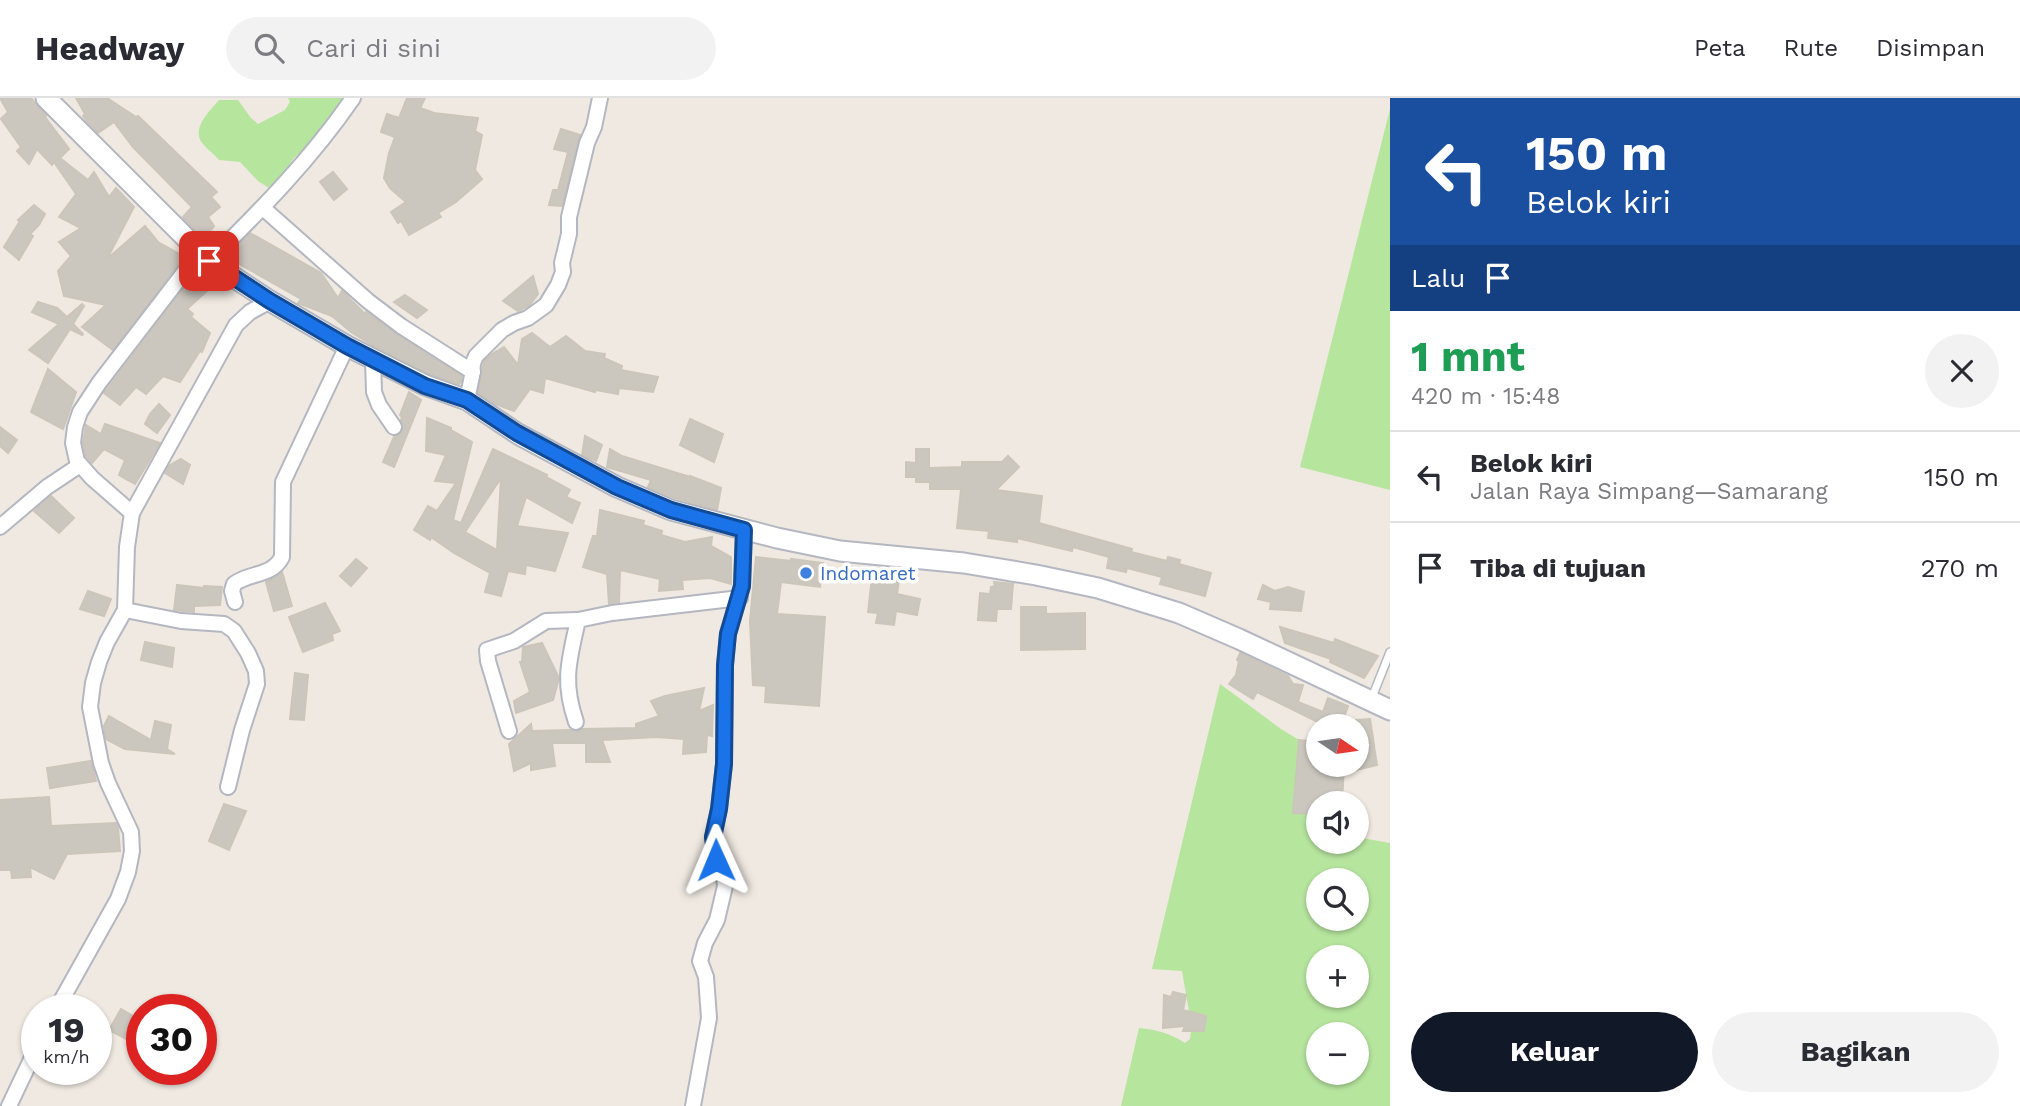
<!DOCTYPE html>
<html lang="id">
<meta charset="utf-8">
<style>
body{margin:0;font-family:"Work Sans",sans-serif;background:#f2f2f3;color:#2b2b33;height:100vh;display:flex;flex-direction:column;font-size:26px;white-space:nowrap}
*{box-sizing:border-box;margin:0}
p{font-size:23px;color:#7c7c81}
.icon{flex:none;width:38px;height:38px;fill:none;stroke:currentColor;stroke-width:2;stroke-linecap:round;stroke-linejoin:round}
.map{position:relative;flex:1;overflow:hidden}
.side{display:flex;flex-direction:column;background:#fff;width:630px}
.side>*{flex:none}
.hud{background:#1a4fa0;color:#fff;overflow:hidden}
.needle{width:46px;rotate:103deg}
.buttons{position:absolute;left:1306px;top:616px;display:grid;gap:14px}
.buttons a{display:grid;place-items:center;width:63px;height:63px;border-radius:50%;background:#fff;box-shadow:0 2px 5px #0004;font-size:35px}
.speed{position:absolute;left:21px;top:896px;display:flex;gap:14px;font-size:35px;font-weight:700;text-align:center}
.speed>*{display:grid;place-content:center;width:91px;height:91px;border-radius:50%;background:#fff;box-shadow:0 2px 5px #0004;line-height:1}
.speed small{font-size:18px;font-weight:400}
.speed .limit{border:10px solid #d22;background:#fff;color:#111}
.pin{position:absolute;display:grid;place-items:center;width:60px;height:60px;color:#fff;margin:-30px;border-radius:14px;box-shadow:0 4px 10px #0006}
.me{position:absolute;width:77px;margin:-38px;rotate:359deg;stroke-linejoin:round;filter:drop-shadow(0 0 5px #0008)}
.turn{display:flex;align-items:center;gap:24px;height:147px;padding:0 21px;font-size:32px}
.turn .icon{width:91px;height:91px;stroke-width:2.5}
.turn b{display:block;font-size:49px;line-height:60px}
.then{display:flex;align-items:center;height:66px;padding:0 21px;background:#0003;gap:14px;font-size:26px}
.round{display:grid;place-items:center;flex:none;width:74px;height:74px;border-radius:37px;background:#f2f2f3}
.summary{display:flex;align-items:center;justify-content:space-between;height:119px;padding:0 21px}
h1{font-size:42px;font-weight:700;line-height:52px;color:#1e9e55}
.primary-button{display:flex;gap:14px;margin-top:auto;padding:14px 21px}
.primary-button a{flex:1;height:80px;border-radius:42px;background:#111827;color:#fff;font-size:28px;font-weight:700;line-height:80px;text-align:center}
.primary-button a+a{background:#f2f2f3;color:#2b2b33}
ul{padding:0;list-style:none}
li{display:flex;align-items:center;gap:21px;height:91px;padding:0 21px;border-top:2px solid #e1e1e2}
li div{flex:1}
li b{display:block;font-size:26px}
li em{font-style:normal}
header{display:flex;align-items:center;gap:42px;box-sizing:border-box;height:98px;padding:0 35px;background:#fff;border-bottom:2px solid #e1e1e2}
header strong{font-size:33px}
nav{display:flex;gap:38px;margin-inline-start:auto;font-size:24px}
.search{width:490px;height:63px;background:#f2f2f3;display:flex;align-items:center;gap:18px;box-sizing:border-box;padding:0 24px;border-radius:38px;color:#7c7c81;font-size:26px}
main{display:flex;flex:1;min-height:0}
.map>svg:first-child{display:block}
</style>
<header>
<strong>Headway</strong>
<div class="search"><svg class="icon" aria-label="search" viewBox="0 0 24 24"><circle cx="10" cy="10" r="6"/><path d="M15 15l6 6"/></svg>Cari di sini</div>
<nav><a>Peta</a><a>Rute</a><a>Disimpan</a></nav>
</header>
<main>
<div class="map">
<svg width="1390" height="1008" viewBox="0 0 1390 1008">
<rect width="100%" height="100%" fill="#efe9e1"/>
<!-- green -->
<g fill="#b6e59e" fill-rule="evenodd">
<path d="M288,0H347L316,40L293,61L272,92L258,83L240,64L219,62C214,56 208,52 203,46C190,31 210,13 219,2H238L251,20L258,26L285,12L290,4Z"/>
<path d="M1390,11V392L1300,369Z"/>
<path d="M1220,586L1281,631L1299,642L1293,715L1318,716V744H1356V739L1390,745V1008H1121L1139,930C1157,932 1170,935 1185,945L1190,941L1191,933L1204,932L1206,918L1189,913L1182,873L1152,871ZM1318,782H1356V821H1318ZM1318,859H1356V898H1318ZM1318,936H1356V975H1318Z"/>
</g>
<!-- building -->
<g fill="#cbc7bf" stroke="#cbc5ba" stroke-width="2" fill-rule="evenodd">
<path d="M0,0H31L46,18L45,19L69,51L60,60L88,82L94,74L109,99L116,90L134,109L107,161L145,128L158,144L181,157L179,159L182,162L113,252L82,229L106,207L64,198L58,173L71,158L59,144L81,130L59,119L76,96L54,64L52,67L37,51L29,66L17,53L21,49L1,21L8,14Z"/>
<path d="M76,0H107L136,19L138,18L217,94L211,99L220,109L208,119L214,128L204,141L183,119L192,109L133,49L114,24L98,35L86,22L83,18L85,16Z"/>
<path d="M407,0H425L420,10L434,15L478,20L475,33L482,37L475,72L482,81L456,104L438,115L441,119L409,137L401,123L398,125L391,114L406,104L390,90L384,80L389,55L395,39L381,34L387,16L399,20Z"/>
<path d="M561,31L580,37L562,108L549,107L553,92H558L568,54L554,51Z"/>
<path d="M333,74L347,91L334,102L320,84Z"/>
<path d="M34,107L45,116L39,127L30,136L33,138L19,162L4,149L20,123L18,122Z"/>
<path d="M250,135L321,175L338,200L342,193L365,216L366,214L396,236L462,278L461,284L459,286L430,276L374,248L351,234L332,218L298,205L301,201L227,159Z"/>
<path d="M195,176L210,190L187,211L193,216L191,219L210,235L202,254L200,253L180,284L163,278L146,296L136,289L120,307L104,295Z"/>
<path d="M533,178L538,196L529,208L518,213L503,203Z"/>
<path d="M405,197L427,212L417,220L394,204Z"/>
<path d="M38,204L57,210L67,219L82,206L84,208L73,226L83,236L82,237L70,231L48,265L29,252L59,226L32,214Z"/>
<path d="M532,235L550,249L566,238L585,253L605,256L604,260L622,268L621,272L658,279L653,294L619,290L618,296L596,292L595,294L545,280L543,295L530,291L514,313L495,306L478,295L484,263L492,256L504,249L518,267L522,241Z"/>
<path d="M48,271L76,294L63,331L31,314Z"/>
<path d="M409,294L421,302L394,369L383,364L394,339L399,337L403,333V328L401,322L402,319L400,317Z"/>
<path d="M159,306L170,317L157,335L145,326L150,316Z"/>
<path d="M427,320L451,330V332L472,344L453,422L461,425L493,351L547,377L546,379L570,392L566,399L580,405L572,425L526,399L517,428L568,435L555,473L526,467L525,476L508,473L501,498L485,494L490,475L454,455L431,439L430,442L414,432L428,408L437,413L456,385L435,383L446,357L426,353ZM501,380L497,452L465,434Z"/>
<path d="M690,321L723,336L714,364L680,347Z"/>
<path d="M105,326L160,345L135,386L119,377L125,362L104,351L92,365L86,358L83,345L86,327L101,336Z"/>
<path d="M0,329L17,342L8,355L0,348Z"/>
<path d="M585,338L602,347L596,363L582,357Z"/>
<path d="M610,351L622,358L690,379V378L721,390L717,412L675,400L648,389L651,382L607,369Z"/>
<path d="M916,351H929V370L962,369V364H1002L1008,358L1019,369L996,392L1042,398L1039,425L1132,451L1131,454L1167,463L1168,459L1180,462L1179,466L1211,475L1205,498L1160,486L1162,479L1127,470L1126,474L1107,470L1109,459L1073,449L1072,453L1017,440V444L988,440L989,433L957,430L961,391H930V384H916V379H906V364L916,365Z"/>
<path d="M181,361L190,367L183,386L165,375L170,367Z"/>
<path d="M51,398L74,420L59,435L34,413Z"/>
<path d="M600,412L644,423L643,427L662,433L661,437L685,444L712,439L711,448L731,459V486L710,480L682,482L683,491L659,493L660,481L620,472L619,504L609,506L607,476L583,469L593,438H597Z"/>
<path d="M756,459L791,463V461L823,465L820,489L781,484L777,516L825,519L819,608L765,604L766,588L753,587L750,523Z"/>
<path d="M356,461L367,470L351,488L340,478Z"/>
<path d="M282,474L292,508L274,513L266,484Z"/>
<path d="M872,479L899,482L897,496L920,501L917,517L896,513L894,527L876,525L878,515L868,514Z"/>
<path d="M994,484L1013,486L1011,511H997L996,523L978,522L980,495L990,496L991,489L995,488Z"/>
<path d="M177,487L204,490V488L222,489L220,507L194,508V514L174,512Z"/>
<path d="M1263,487L1275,493L1288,489L1304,494L1301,513L1270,511L1271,504L1258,501Z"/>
<path d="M88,493L111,501L104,518L80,511Z"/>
<path d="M325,505L340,533L332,536L333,542L303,554L289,519Z"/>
<path d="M1021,509H1046V516L1085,515V551L1021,552Z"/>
<path d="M1280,529L1334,545L1335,541L1378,558L1364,580L1330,564L1331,561L1285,545Z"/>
<path d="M145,544L174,550L172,569L141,562Z"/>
<path d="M542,545L559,580L553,602L516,615L514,603L530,594L520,564H522L523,549Z"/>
<path d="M1240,555L1288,578L1293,586L1303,587L1298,604L1323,614L1328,600L1348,608L1341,628H1326L1322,626L1257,594L1253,601L1229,586L1236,577L1239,563L1237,562Z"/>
<path d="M295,575L308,577L304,622L290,621Z"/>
<path d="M704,590L699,613L713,607L712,638L707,637L706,654L683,656L684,641L656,639L602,642L610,664H586V645H552L555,668L531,672V665L514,673L509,646L531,626L532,633L571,632L578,633L582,631L636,630V626L659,618L651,603L665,598Z"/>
<path d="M109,618L151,642L155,623L171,627L167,651L175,656L125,651L106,641L104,628Z"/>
<path d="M1370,621L1374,647L1356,640V622Z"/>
<path d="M1299,642L1318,644V667H1344L1342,705H1318V716L1293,715Z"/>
<path d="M1356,647L1374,648L1377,667L1356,672Z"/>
<path d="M91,663L96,683L50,690L47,670Z"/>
<path d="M49,699L51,728L116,725L118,730L120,753L67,756L54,781L30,769L31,779L12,780L11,772H0V702Z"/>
<path d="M224,706L246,713L229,752L209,743Z"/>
<path d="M1173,894L1186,897L1183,912L1206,918L1204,933H1183L1185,928L1163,930L1164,897L1171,899Z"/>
<path d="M121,911L142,923V935L136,946L109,932Z"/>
</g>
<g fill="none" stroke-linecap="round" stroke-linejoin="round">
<!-- lane casing -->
<g stroke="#b4b7c1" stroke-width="10">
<path id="lane" d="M1371,602L1390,554"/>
</g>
<!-- street casing -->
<g stroke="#b4b7c1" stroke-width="18">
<g id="street">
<path d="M263,110L368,203L401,228L473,274"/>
<path d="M209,163C260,113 312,60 353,0"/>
<path d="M373,261L374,294L379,307L394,329"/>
<path d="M467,302L472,278L473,265L476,258L502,232L514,225L528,220L546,207L558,187L563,174L562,165L569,136V119L587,45L594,29L600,0"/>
<path d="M132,415L236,227L250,214L270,203"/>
<path d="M0,429L47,389L80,367"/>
<path d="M235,504L232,493L234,486C249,474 272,479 282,459L283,384L347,248"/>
<path d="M125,512L181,523L224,526L234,533L248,555L256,573L257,586L242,632L228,689"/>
<path d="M576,624C562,583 569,563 578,522L612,515L740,500"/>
<path d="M509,633L488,563L487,552L514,543L546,523L578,522"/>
<path d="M56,912L118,801L128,774L132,753L131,734L108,685L101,665L90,609L93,585L99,564L107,544L125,512L127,449L132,415L92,380L77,363L73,345L75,329L80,314L99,285L199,155"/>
<path d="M9,1008L37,949"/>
<path d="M693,1008L709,920L706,879L700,863L705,845L717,822L725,788L724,780L715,758L713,739L719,711L724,666L725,567L728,535L742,488L744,432"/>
</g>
</g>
<!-- secondary casing -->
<g stroke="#b4b7c1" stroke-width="23">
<path id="secondary" d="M46,0L209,163L270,203L347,248L425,287L467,302L518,336L617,389L671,412L777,440L840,453L964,465L1036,477L1098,490L1179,515L1239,541L1390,612"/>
</g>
<!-- lane -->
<use href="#lane" stroke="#fff" stroke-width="7"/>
<!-- street -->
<use href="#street" stroke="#fff" stroke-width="14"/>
<!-- secondary -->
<use href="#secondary" stroke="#fff" stroke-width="19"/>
</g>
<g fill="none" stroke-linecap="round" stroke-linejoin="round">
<!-- route casing -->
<g stroke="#114b97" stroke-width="18">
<path id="route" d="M209,163L270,203L347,248L425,288L467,302L517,335L617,389L671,412L744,432L742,488L728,536L725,567L724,666L719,711L713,739L716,762"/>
</g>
<!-- route -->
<use href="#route" stroke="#1a73e8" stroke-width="12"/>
</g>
<!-- markers -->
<circle fill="#3f7fe0" stroke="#fff" stroke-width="2.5" cx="806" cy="475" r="7"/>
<g text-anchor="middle" stroke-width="7" stroke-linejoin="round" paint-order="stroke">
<!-- shop labels -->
<g font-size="19" fill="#366cbe" stroke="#fff" text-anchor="start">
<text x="820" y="482">Indomaret</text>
</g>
</g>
</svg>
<div class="buttons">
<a><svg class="needle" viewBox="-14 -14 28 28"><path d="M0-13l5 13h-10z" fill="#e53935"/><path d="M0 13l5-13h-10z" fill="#7c7c81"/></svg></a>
<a><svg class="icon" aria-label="sound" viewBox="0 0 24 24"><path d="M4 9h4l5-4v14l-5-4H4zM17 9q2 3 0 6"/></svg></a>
<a><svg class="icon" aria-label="search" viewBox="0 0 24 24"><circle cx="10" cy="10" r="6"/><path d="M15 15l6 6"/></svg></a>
<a>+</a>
<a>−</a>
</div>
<div class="speed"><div>19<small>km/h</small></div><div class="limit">30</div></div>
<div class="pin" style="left:209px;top:163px;background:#d93025"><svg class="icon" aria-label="arrive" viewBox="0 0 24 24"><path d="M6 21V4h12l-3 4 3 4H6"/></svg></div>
<svg class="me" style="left:716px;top:762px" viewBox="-20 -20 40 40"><path d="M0-17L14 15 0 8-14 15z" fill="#1a73e8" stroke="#fff" stroke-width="4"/></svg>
</div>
<section class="side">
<div class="hud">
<div class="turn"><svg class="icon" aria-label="left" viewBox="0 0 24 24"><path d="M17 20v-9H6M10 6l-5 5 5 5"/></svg><div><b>150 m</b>Belok kiri</div></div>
<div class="then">Lalu<svg class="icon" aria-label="arrive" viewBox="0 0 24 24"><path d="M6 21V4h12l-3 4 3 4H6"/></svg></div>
</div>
<div class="summary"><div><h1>1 mnt</h1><p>420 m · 15:48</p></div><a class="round"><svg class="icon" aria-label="close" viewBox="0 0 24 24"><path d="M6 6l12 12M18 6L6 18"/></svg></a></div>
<ul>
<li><svg class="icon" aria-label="left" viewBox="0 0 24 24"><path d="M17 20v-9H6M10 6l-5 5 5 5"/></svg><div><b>Belok kiri</b><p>Jalan Raya Simpang—Samarang</p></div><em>150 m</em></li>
<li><svg class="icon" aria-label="arrive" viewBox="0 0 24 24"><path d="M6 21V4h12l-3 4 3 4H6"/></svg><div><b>Tiba di tujuan</b></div><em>270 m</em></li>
</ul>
<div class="primary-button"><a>Keluar</a><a>Bagikan</a></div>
</section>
</main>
